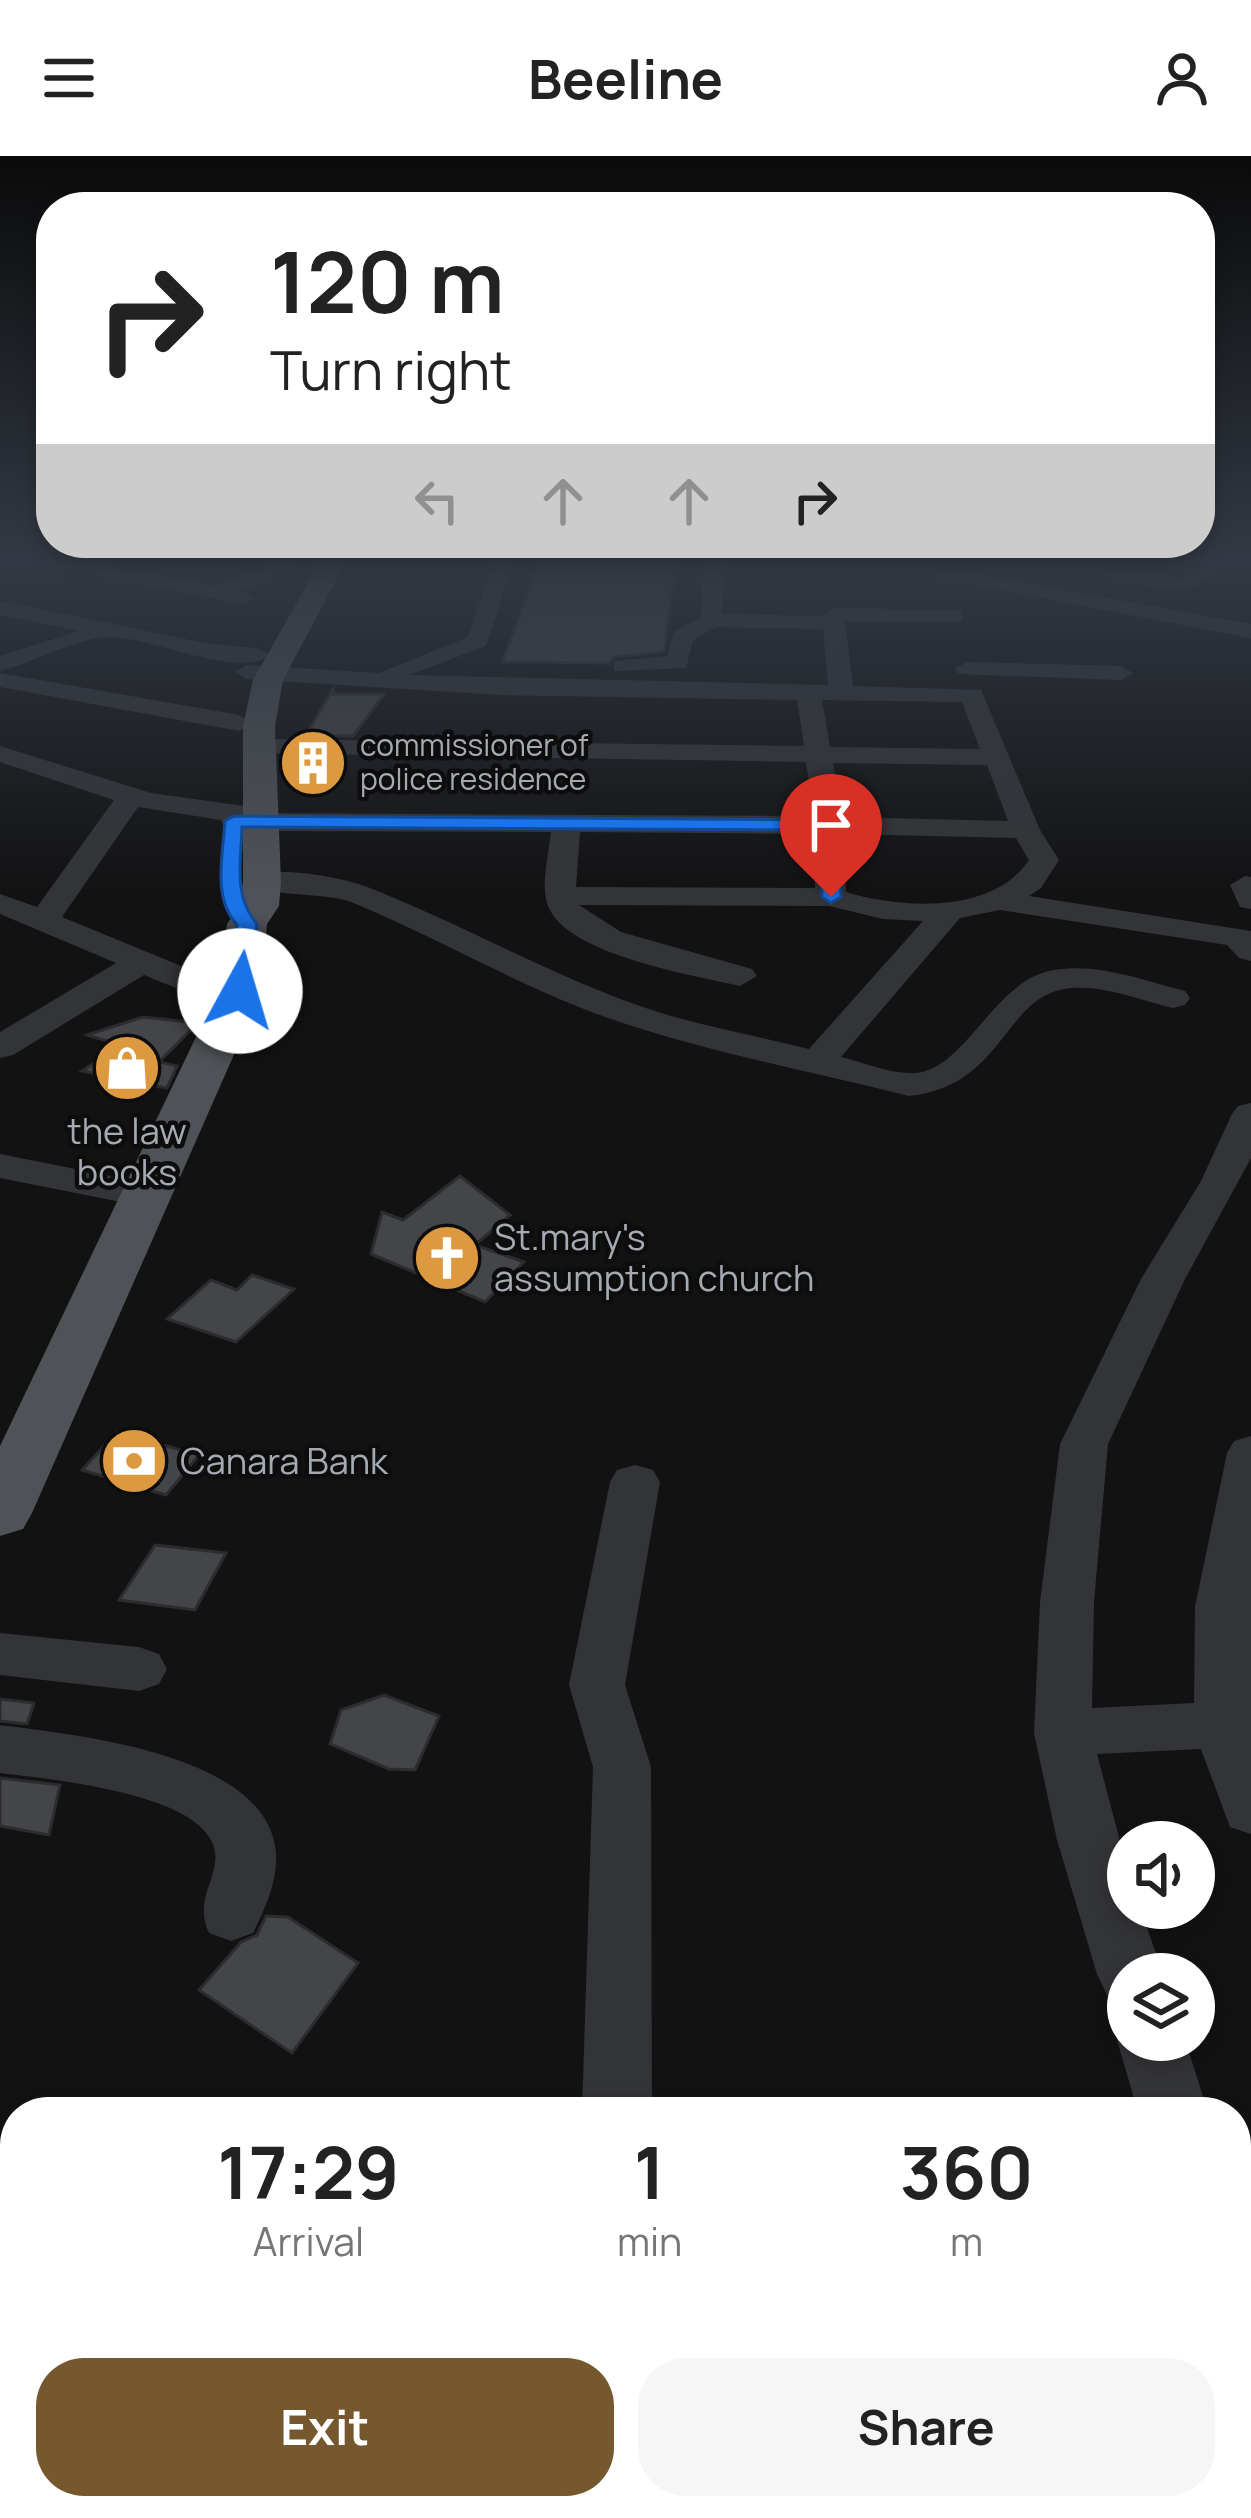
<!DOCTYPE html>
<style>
body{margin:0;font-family:Manrope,sans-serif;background:#f6f6f6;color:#222;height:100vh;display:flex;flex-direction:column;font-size:45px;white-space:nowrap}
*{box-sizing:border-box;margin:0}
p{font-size:39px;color:#767676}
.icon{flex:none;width:66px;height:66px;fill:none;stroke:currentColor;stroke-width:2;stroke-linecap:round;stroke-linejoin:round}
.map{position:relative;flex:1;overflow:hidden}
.details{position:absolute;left:0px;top:1941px;width:1251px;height:423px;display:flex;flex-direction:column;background:#fff;border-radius:48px 48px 0 0;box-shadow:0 6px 18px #0003}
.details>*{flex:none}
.hud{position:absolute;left:36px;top:36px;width:1179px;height:366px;border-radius:48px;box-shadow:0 6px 18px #0003;background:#fff;color:#222;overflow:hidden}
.controls{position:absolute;left:1107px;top:1665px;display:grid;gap:24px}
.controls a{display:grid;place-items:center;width:108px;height:108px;border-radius:50%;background:#fff;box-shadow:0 6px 18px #0003;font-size:60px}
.pin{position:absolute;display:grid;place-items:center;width:102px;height:102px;color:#fff;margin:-123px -51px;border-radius:50% 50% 50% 0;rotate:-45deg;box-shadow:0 0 12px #0007}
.pin .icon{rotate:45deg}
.me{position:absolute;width:132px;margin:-66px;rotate:6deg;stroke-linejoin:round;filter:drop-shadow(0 0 9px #0008)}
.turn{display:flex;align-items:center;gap:42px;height:252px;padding:0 36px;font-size:54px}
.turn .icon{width:156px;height:156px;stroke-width:2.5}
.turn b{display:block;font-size:84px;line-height:102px}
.lanes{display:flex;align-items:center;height:114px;padding:0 36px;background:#0003;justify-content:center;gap:60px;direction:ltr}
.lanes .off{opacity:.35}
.eta{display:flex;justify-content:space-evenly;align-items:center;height:204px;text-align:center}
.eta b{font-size:72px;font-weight:700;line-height:84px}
.cta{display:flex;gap:24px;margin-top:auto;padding:24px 36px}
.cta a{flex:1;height:138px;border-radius:48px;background:#76582f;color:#fff;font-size:48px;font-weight:700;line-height:138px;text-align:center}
.cta a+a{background:#f6f6f6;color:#222}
header{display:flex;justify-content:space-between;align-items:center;height:156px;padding:0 36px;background:#fff;font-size:54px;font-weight:700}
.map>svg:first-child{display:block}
</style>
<header><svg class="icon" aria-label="menu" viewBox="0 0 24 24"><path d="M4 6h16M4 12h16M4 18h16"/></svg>Beeline<svg class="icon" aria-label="person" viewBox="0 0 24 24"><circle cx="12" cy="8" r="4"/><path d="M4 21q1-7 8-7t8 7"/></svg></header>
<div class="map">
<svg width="1251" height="2362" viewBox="0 0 1251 2362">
<rect width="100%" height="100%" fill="#121213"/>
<!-- building -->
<g fill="#444548" stroke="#2c2c2f" stroke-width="3">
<path d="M541,404H676L664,496L614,501L610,507L502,506Z"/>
<path d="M333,533V538H384L353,580L306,579Z"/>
<path d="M143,861L198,867L159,906L177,910L167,932L82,915L121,889L87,879Z"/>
<path d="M460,1020L510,1059L475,1089L524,1106L485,1146L371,1098L382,1056L403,1064Z"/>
<path d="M252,1119L294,1133L236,1186L167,1163L211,1124L237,1134Z"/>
<path d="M117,1276L199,1299L166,1339L82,1314Z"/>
<path d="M155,1389L226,1397L195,1454L119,1444Z"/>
<path d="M384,1539L439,1560L415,1614L389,1613L330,1588L341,1554Z"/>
<path d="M0,1543L34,1547L27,1568L0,1565Z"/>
<path d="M0,1622L60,1629L49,1679L0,1670Z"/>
<path d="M266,1760L288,1761L358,1807L292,1897L199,1834L241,1786L257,1779Z"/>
</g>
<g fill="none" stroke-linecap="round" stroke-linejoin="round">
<!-- minor -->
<g fill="#333437" fill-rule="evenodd">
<path d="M34,404H76L214,430L282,404L303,407L240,435L255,442L244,448L44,410Z"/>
<path d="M494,404H514L486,490L409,519L828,529L823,473L716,471L693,484L686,512L614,515V505L667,500L674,476L701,461L703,404H723V458L822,460L833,452L962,454V464L954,466H845L853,530L981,534L1040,674L1059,704L1041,732L1029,740L1251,775V805L1239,802L1227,789L1000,754L960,762L841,901C863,906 890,918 913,917C963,917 992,828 1049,815C1094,805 1142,824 1185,835L1190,842L1185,849L1173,852C1139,844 1099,827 1064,833C1003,844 1003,930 909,940C813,916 712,897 617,865C525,834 441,783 351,746C326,736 260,741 247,726C264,705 346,722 370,732C461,768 547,817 640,850C694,869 754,879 809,893L923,765L883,763L829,750L579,749L621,776L752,813L757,820L740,830C693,819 567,799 548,750C540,729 549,698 551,676L234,675L224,672L221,664L138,651L62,761L203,819L252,828L257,835L252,842C217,851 176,832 144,819L13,899L0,902V876L116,807L0,758V738L37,751L114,644L0,606V590L151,637L244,650L247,657L814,660L806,606L250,597L246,591L259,583L804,590L797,544L500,539L247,523L235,516L247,509L379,517L468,481ZM822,544L962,546L980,593L830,591ZM833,607L987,609L1008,665L843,661ZM580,676L816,678L815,732L576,731ZM845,678L1016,682L1029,704C993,758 902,753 846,736Z"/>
<path d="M1217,404H1242L1185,435L1116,424L1106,418L1116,412L1182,422Z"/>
<path d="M943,412L1251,468V482L936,422V414Z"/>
<path d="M0,445L205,487L257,492L269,499C239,525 144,478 106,481C75,483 32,507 0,515V500L79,475L0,459Z"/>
<path d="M967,506L1121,510L1133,517L1121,524L959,518L955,513Z"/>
<path d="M0,517L239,559L252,567L239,575L0,531Z"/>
<path d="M1245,720L1251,721V753L1240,751L1230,729Z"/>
<path d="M1251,947V1002L1185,1123L1108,1288L1094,1446L1092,1552L1194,1547L1195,1451L1227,1297L1234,1285L1251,1280V1678L1230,1671L1201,1593L1097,1598L1128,1715V1752H1140L1163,1818H1128V1847L1107,1839L1097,1818L1057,1684L1034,1577L1040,1446L1060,1288L1141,1123L1201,1025L1232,958L1238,950Z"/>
<path d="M0,998L146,1027L160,1030L166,1039L160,1048L146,1051L0,1022Z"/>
<path d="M635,1309L653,1314L660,1326L625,1529L651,1611L652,1956H582L593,1611L569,1529L610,1326L617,1314Z"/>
<path d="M0,1477L139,1491L159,1498L167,1513L159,1528L139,1535L0,1519Z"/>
<path d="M0,1569C76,1579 268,1597 276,1697C278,1724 265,1753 253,1777L231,1785L209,1777C191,1740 226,1717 212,1686C190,1636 48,1623 0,1617Z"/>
<path d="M1127,1862L1128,1884H1185L1208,1956H1138L1117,1884Z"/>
<path d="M1236,2198L1251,2204V2344L1247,2343L1251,2362H1143L1138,2349H1236Z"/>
<path d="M0,2292L15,2297V2349H117L122,2362H0Z"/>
<path d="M630,2349H712L713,2362H631Z"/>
<path d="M800,2349H910L905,2362H795Z"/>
</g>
<!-- major -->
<path fill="#4f5256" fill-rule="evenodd" d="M321,404H347L283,524L275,570L281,726L279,750L267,768L262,835L32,1357L23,1373L0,1380V1290L218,835L227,768L239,750L243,726V570L253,524Z"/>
</g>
<!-- sky -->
<linearGradient id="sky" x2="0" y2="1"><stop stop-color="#0a0a0a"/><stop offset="0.55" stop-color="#333944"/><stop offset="1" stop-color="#333944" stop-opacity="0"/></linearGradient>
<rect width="1251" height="735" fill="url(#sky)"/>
<!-- route -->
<path fill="#1a73e8" stroke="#114b97" stroke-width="3" d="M234,660L830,664L839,669L841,741L831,747L822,741L821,674L242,671C241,707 233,740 257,768L250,835L240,841L230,835L237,769C212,742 223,700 225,665Z"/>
<!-- icons -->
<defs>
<g id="building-disc" transform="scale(3.45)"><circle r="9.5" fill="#dd993f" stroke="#0d0d0e"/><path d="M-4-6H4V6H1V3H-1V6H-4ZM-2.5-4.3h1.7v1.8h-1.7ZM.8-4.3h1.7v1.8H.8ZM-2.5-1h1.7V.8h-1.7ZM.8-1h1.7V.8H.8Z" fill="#fff"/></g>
<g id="shop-disc" transform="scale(3.45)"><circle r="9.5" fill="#dd993f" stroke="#0d0d0e"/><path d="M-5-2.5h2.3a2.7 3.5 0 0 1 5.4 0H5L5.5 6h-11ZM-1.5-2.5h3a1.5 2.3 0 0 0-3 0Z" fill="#fff"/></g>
<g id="church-disc" transform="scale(3.45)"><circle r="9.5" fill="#dd993f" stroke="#0d0d0e"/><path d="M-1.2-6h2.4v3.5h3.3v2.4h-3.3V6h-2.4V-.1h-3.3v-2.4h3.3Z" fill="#fff"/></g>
<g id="bank-disc" transform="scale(3.45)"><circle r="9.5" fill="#dd993f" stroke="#0d0d0e"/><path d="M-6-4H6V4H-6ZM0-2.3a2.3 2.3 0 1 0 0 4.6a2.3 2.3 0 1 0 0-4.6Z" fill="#fff"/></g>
</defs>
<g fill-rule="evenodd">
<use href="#building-disc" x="313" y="607"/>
<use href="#shop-disc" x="127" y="912"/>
<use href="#church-disc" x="447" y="1102"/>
<use href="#bank-disc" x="134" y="1305"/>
</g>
<g text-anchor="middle" stroke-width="9" stroke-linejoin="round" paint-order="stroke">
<!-- far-poi labels -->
<g font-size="30" fill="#a5aab2" stroke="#0d0d0e" text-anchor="start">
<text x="360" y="600">commissioner of<tspan x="360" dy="34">police residence</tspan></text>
</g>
<!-- poi labels -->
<g font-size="36" fill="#a5aab2" stroke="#0d0d0e" text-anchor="start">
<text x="127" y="988" text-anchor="middle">the law<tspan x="127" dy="41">books</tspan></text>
<text x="494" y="1094">St.mary's<tspan x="494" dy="41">assumption church</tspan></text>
<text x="180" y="1318">Canara Bank</text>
</g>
</g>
</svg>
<div class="controls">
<a><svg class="icon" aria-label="sound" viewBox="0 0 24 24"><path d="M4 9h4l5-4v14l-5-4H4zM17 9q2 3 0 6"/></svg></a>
<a><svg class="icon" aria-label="layers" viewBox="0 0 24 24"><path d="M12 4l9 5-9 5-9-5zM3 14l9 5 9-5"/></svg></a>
</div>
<div class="pin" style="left:831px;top:741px;background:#d93025"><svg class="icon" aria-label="arrive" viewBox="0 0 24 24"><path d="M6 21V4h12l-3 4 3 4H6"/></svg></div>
<svg class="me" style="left:240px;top:835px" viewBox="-20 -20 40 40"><circle r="19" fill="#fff"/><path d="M0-13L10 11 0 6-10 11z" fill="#1a73e8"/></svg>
<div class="hud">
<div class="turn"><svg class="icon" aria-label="right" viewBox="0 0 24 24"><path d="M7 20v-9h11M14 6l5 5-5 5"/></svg><div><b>120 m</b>Turn right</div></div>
<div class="lanes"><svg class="icon off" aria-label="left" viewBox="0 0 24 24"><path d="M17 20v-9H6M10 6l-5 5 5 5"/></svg><svg class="icon off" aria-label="ahead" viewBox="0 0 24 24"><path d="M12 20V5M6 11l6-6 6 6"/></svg><svg class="icon off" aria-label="ahead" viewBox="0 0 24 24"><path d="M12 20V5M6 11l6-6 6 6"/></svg><svg class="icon" aria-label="right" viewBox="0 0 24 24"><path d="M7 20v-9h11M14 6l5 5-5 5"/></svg></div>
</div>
<section class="details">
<div class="eta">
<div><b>17:29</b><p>Arrival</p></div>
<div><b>1</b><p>min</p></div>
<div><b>360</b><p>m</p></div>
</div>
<div class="cta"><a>Exit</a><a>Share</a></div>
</section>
</div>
